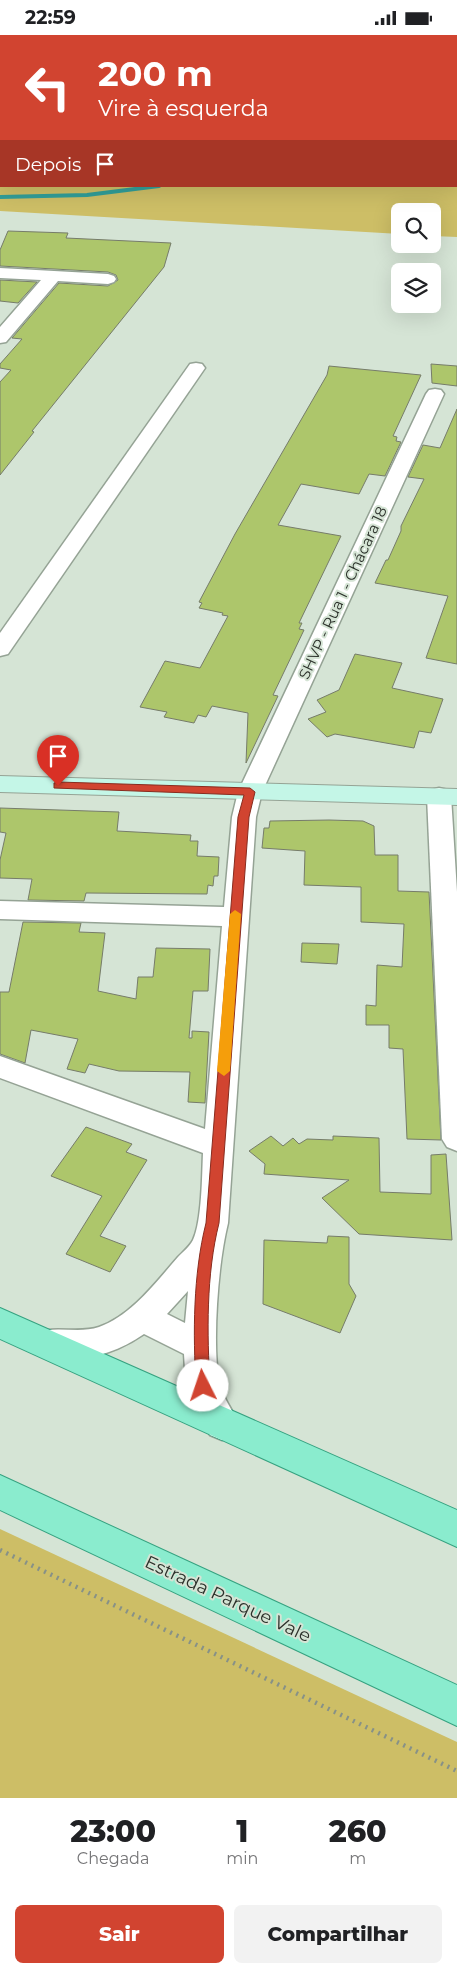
<!DOCTYPE html>
<html lang="pt">
<meta charset="utf-8">
<style>
body{margin:0;font-family:Montserrat,sans-serif;background:#f2f2f2;color:#202124;height:100vh;display:flex;flex-direction:column;font-size:19px;white-space:nowrap}
*{box-sizing:border-box;margin:0}
p{font-size:16px;color:#757577}
.icon{flex:none;width:28px;height:28px;fill:none;stroke:currentColor;stroke-width:2;stroke-linecap:round;stroke-linejoin:round}
.map{position:relative;height:1763px;overflow:hidden}
.drawer{display:flex;flex-direction:column;background:#fff;flex:1}
.drawer>*{flex:none}
.guide{position:absolute;left:0px;top:0px;width:458px;height:152px;box-shadow:0 5px 20px #0002;background:#d14430;color:#fff;overflow:hidden}
.controls{position:absolute;left:391px;top:168px;display:grid;gap:10px}
.controls a{display:grid;place-items:center;width:50px;height:50px;border-radius:8px;background:#fff;box-shadow:0 5px 20px #0002;font-size:25px}
.pin{position:absolute;display:grid;place-items:center;width:42px;height:42px;color:#fff;margin:-51px -21px;border-radius:50% 50% 50% 0;rotate:-45deg;box-shadow:0 0 5px #0007}
.pin .icon{rotate:45deg}
.me{position:absolute;width:55px;margin:-28px;rotate:356deg;stroke-linejoin:round;filter:drop-shadow(0 0 4px #0008)}
.turn{display:flex;align-items:center;gap:18px;height:105px;padding:0 15px;font-size:22px}
.turn .icon{width:65px;height:65px;stroke-width:2.5}
.turn b{display:block;font-size:35px;line-height:42px}
.then{display:flex;align-items:center;height:48px;padding:0 15px;background:#0003;gap:10px;font-size:19px}
.eta{display:flex;justify-content:space-evenly;align-items:center;height:85px;text-align:center}
.eta b{font-size:30px;font-weight:800;line-height:35px}
.action{display:flex;gap:10px;margin-top:auto;padding:10px 15px}
.action a{flex:1;height:58px;border-radius:8px;background:#d14430;color:#fff;font-size:20px;font-weight:800;line-height:58px;text-align:center}
.action a+a{background:#f2f2f2;color:#202124}
.status{display:flex;justify-content:space-between;align-items:center;height:35px;padding:0 25px;background:#fff;direction:ltr}
.status svg{height:14px;fill:currentColor}
.map>svg:first-child{display:block}
</style>
<div class="status"><b>22:59</b><svg viewBox="0 0 49 12"><path d="M0 12V9h3v3zM5 12V6h3v6zM10 12V3h3v9zM15 12V0h3v12zM26 1h20v11H26zM47 4h2v5h-2z"/></svg></div>
<div class="map">
<svg width="457" height="1763" viewBox="0 0 457 1763">
<rect width="100%" height="100%" fill="#d5e4d5"/>
<!-- green -->
<g fill="#cdbe66" fill-rule="evenodd">
<path d="M0,0H457V202L433,201L432,176H400V199L0,176ZM1,1H456V151H1Z"/>
<path d="M0,1494L457,1707V1763H0Z"/>
</g>
<g fill="none" stroke-linecap="round" stroke-linejoin="round">
<!-- stream -->
<path stroke="#319e98" stroke-width="4" d="M0,162L87,160L159,151"/>
</g>
<!-- building -->
<g fill="#adc66b" stroke="#767c6a">
<path d="M8,196L68,198L66,203L171,208L164,232L32,396L34,397L0,440V347L11,335L0,333V329L22,304L12,303L59,248L108,251L118,245L116,240L108,237L0,231V215Z"/>
<path d="M0,245L37,247L18,268L0,266Z"/>
<path d="M431,329L457,331V351L432,348Z"/>
<path d="M329,331L421,340L393,401L397,402L396,406L401,407L385,441L369,439L359,459L301,449L278,490L341,501L299,588H302L299,594L304,595L273,660L278,661L246,728L248,678L212,671L206,682L198,680L194,688L164,682L167,677L140,672L165,626L200,633L228,581L222,580L223,578L199,573L202,568L199,567L235,499L327,340Z"/>
<path d="M457,374V629L426,623L448,561L375,548L386,525H388L401,496V491L424,444L408,442L423,410L440,413Z"/>
<path d="M355,619L402,628L392,653L443,664L431,698L419,696L414,713L335,699L327,702L308,684L326,677L317,665L339,655Z"/>
<path d="M0,773L119,777L117,796L191,800L190,806H198L197,821L219,822L218,841H214L213,851L208,850L207,859L86,858L84,866L28,865L32,844L0,843V825L6,798L0,797Z"/>
<path d="M329,785L363,786L374,791L375,820H398V856L429,857L441,1105L407,1104L403,1014L389,1013V990H366V970L376,971L377,930L402,932L404,889L361,887V852L304,850L305,816L262,813L264,793H269L270,786Z"/>
<path d="M23,887L81,888L79,897L105,898L98,956L136,964L138,942H153L156,913L210,914L208,956H193L189,1003H192V996L209,997L205,1068L188,1067L190,1037L119,1036L89,1029L85,1038L67,1034L78,1004L31,995L25,1028L0,1019V957H9Z"/>
<path d="M302,908L339,909L337,929L301,927Z"/>
<path d="M86,1092L132,1109L126,1117L147,1125L100,1201L126,1211L110,1237L66,1219L102,1161L51,1141Z"/>
<path d="M271,1101L283,1111L293,1103L299,1109L307,1104L333,1105V1101L379,1103L380,1157L431,1159V1120L446,1119L452,1205L359,1199L322,1163L349,1145L264,1139L265,1129L249,1116Z"/>
<path d="M328,1201L349,1202V1249L356,1261L340,1298L263,1269L264,1205L327,1208Z"/>
</g>
<g fill="none" stroke-linecap="round" stroke-linejoin="round">
<!-- street casing -->
<g stroke="#95a395" stroke-width="3">
<g id="street">
<path d="M0,233L108,239L114,241L116,244L114,247L108,249L58,246L6,307L0,308V292L41,245L0,243Z"/>
<path d="M196,328L202,329L205,333L8,619L0,621V598L190,329Z"/>
<path d="M435,354L441,355L444,359L262,757L256,782L228,1188C218,1229 212,1306 219,1348C222,1361 233,1376 239,1389L234,1400L222,1405L210,1400L186,1351L184,1319L144,1299C112,1321 72,1332 35,1318L31,1308L35,1298C56,1290 78,1299 99,1292C131,1281 157,1246 178,1222C183,1217 190,1211 193,1205C202,1186 202,1140 203,1118L0,1043V1021L205,1094L222,891L0,884V866L224,872L232,782L238,757L426,359L429,355ZM188,1256L185,1288L167,1279Z"/>
<path d="M439,753L448,755L451,761L457,857V1116L447,1112L442,1104L427,761L430,755Z"/>
</g>
</g>
<!-- secondary casing -->
<g stroke="#95a395" stroke-width="2">
<path id="secondary" d="M0,741L457,754V770L0,757Z"/>
</g>
<!-- primary casing -->
<g stroke="#36a280" stroke-width="2">
<g id="primary">
<path d="M0,1273L457,1475V1512L0,1304Z"/>
<path d="M0,1440L457,1650V1691L0,1475Z"/>
</g>
</g>
<!-- path -->
<path stroke="#879187" stroke-width="4.5" stroke-dasharray="2 5" stroke-linecap="butt" d="M0,1515L457,1736"/>
<!-- street -->
<use href="#street" fill="#fff" fill-rule="evenodd"/>
<!-- secondary -->
<use href="#secondary" fill="#c4f6e7" fill-rule="evenodd"/>
<!-- primary -->
<use href="#primary" fill="#8aecce" fill-rule="evenodd"/>
</g>
<!-- route -->
<path fill="#d14430" stroke="#882c1f" d="M58,747L250,753L255,757L249,782L219,1188C206,1240 207,1298 210,1351L208,1356L203,1358L198,1356L196,1351C193,1298 193,1240 206,1188L238,782L244,760L54,753V748Z"/>
<!-- slow -->
<path fill="#f59e0b" d="M235,875L241,879L230,1036L224,1041L217,1036L230,879Z"/>
<g text-anchor="middle" stroke-width="4" stroke-linejoin="round" paint-order="stroke">
<!-- street labels -->
<g font-size="15" fill="#2b302a" stroke="#d5e4d5">
<text transform="translate(343 558) rotate(-65)" y="5">SHVP - Rua 1 - Chácara 18</text>
</g>
<!-- near-street labels -->
<g font-size="18" fill="#2b302a" stroke="#d5e4d5">
<text transform="translate(228 1564) rotate(25)" y="6">Estrada Parque Vale</text>
</g>
</g>
</svg>
<div class="controls">
<a><svg class="icon" aria-label="search" viewBox="0 0 24 24"><circle cx="10" cy="10" r="6"/><path d="M15 15l6 6"/></svg></a>
<a><svg class="icon" aria-label="layers" viewBox="0 0 24 24"><path d="M12 4l9 5-9 5-9-5zM3 14l9 5 9-5"/></svg></a>
</div>
<div class="pin" style="left:58px;top:751px;background:#d93025"><svg class="icon" aria-label="arrive" viewBox="0 0 24 24"><path d="M6 21V4h12l-3 4 3 4H6"/></svg></div>
<svg class="me" style="left:203px;top:1351px" viewBox="-20 -20 40 40"><circle r="19" fill="#fff"/><path d="M0-13L10 11 0 6-10 11z" fill="#d14430"/></svg>
<div class="guide">
<div class="turn"><svg class="icon" aria-label="left" viewBox="0 0 24 24"><path d="M17 20v-9H6M10 6l-5 5 5 5"/></svg><div><b>200 m</b>Vire à esquerda</div></div>
<div class="then">Depois<svg class="icon" aria-label="arrive" viewBox="0 0 24 24"><path d="M6 21V4h12l-3 4 3 4H6"/></svg></div>
</div>
</div>
<section class="drawer">
<div class="eta">
<div><b>23:00</b><p>Chegada</p></div>
<div><b>1</b><p>min</p></div>
<div><b>260</b><p>m</p></div>
</div>
<div class="action"><a>Sair</a><a>Compartilhar</a></div>
</section>
